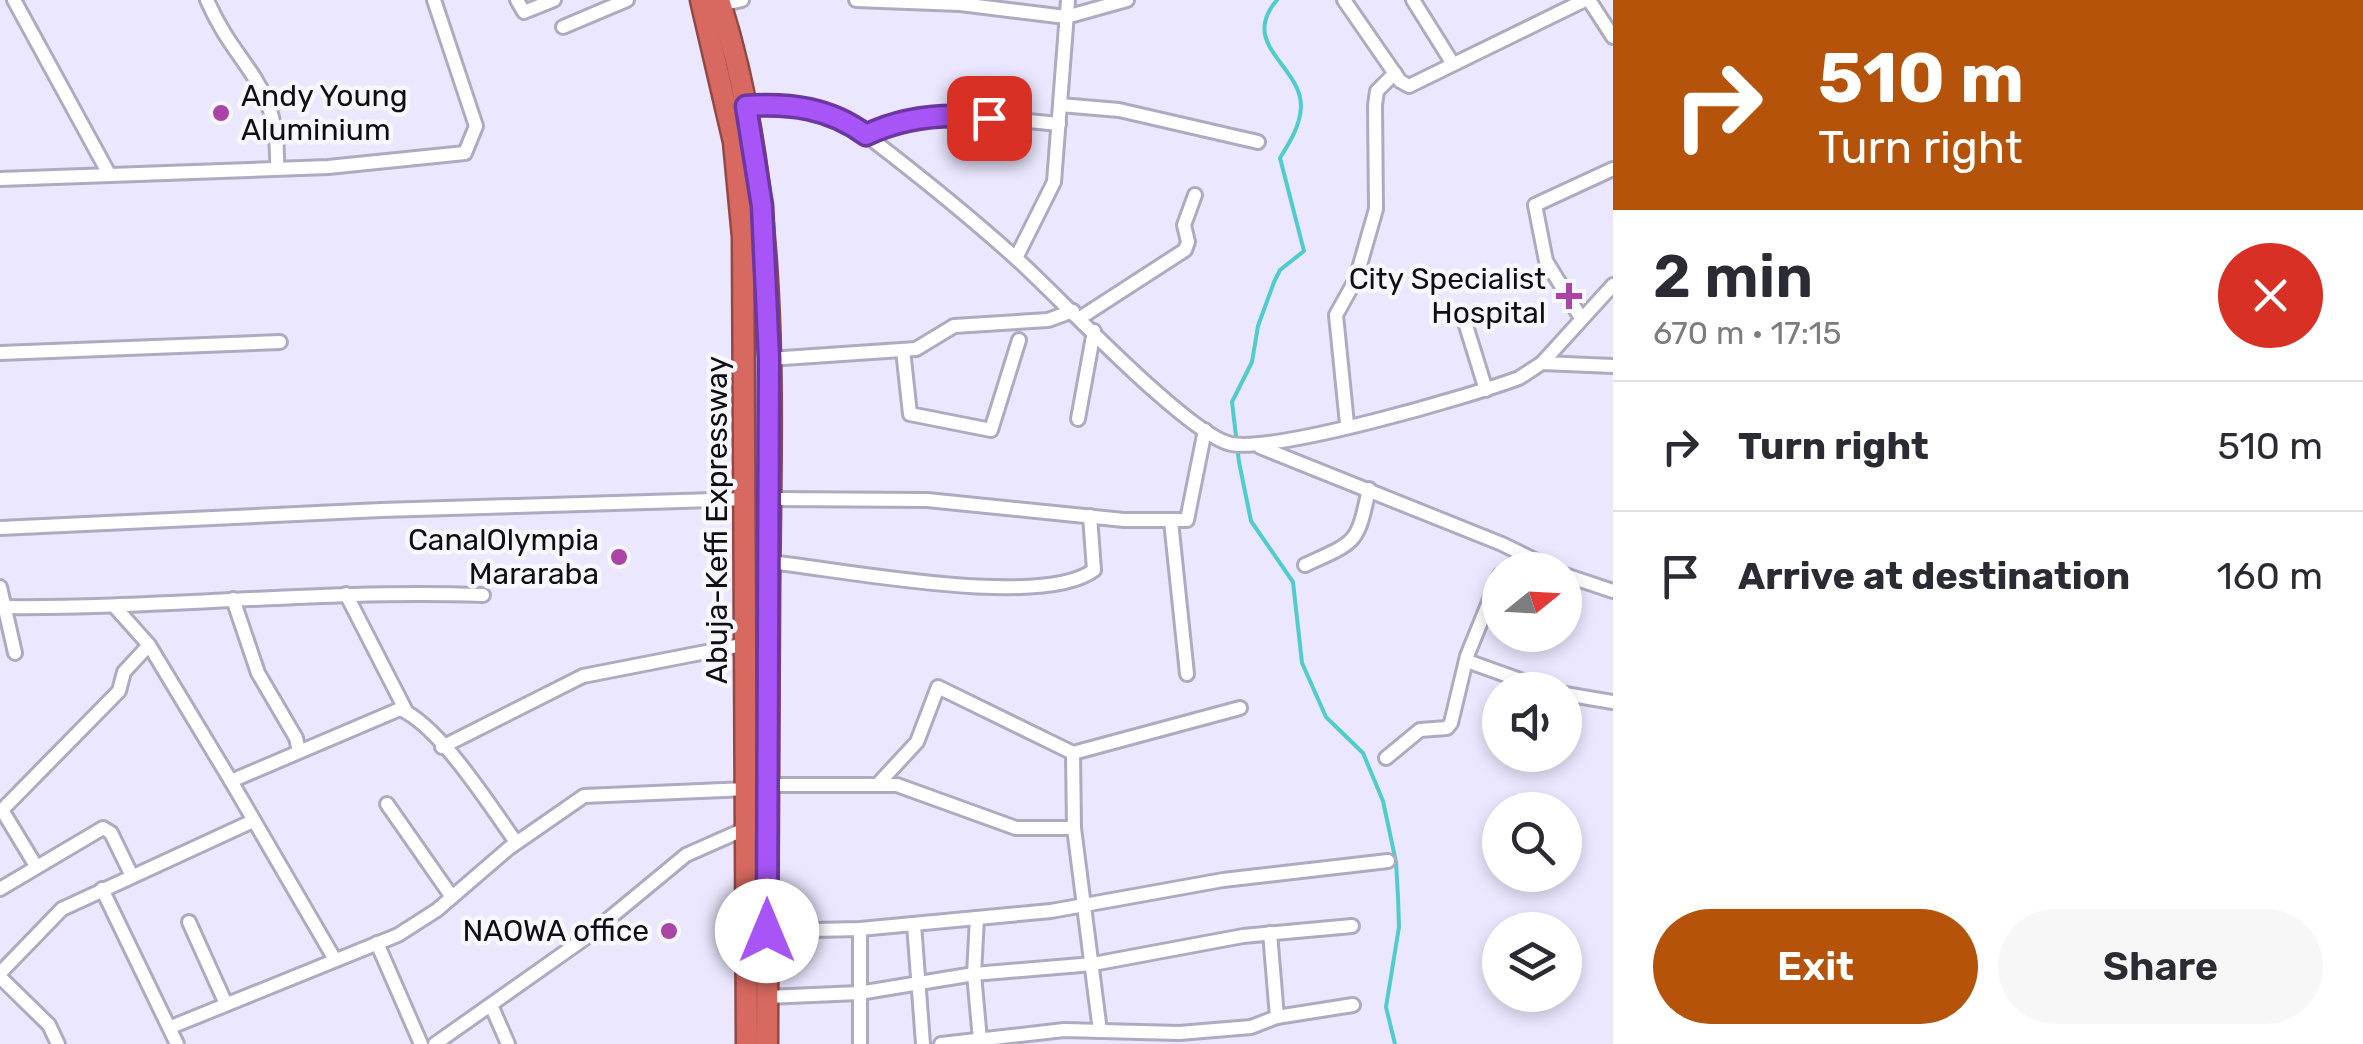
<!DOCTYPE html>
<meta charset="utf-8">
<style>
body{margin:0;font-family:Rubik,sans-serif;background:#f7f7f7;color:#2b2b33;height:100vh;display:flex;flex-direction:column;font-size:38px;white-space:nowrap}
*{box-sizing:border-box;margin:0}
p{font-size:32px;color:#7c7c81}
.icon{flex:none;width:55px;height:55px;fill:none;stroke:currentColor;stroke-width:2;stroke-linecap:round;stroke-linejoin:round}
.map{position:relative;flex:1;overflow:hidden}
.side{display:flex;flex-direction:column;background:#fff;width:750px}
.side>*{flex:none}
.top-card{background:#b45309;color:#fff;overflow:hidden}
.needle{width:65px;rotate:72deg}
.tools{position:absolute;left:1482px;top:552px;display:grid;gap:20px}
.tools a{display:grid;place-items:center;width:100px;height:100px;border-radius:50%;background:#fff;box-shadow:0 5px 15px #0003;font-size:50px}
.pin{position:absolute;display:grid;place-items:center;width:85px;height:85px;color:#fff;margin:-42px;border-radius:20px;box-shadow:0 5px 15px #0006}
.me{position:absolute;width:110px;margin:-55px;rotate:0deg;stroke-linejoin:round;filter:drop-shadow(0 0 8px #0008)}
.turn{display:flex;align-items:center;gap:35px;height:210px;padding:0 40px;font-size:45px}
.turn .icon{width:130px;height:130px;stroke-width:2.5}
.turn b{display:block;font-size:70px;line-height:85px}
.round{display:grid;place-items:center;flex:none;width:105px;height:105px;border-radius:52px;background:#f7f7f7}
.overview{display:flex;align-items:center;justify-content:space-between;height:170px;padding:0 40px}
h1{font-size:60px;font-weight:600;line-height:75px}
.primary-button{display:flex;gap:20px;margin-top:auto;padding:20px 40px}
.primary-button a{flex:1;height:115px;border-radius:60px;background:#b45309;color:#fff;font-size:40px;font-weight:600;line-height:115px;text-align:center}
.primary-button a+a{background:#f7f7f7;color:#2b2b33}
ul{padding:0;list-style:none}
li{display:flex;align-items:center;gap:30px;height:130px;padding:0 40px;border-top:2px solid #e1e1e2}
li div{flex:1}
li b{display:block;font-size:38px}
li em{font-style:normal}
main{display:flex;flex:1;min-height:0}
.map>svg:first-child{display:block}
</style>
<main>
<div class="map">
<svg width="1613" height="1044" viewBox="0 0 1613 1044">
<rect width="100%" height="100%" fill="#eae7fe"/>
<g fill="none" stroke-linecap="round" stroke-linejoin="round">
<!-- stream -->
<path stroke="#50cccc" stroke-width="4" d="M1277,0C1238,45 1302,66 1301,107C1300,126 1290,142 1280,158L1304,251L1280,270L1274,282L1258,326L1252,362L1232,402L1239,462L1251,521L1293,582L1302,663L1326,717L1363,753L1383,801L1396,862L1398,897L1399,927L1386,1007L1395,1044"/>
<!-- minor casing -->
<g stroke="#aeabc1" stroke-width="18">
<g id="minor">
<path d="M14,0L109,174"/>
<path d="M207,0C237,70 280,81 277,168"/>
<path d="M517,0L524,12L554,0"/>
<path d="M856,0L960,4L1066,17L1127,0"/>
<path d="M1344,0L1400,81L1409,86L1585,0"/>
<path d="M1413,0L1453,64"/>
<path d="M1589,0L1613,37"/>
<path d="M720,5L742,0"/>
<path d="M563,27L627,0"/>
<path d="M746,105L819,110L849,122C907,166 965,212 1019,261C1059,297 1189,436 1231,444C1278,452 1468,397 1519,378L1542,363L1613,285"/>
<path d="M1060,105L1119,110L1258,142"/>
<path d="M866,135C927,106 993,118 1059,124"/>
<path d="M0,179L328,167L465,153L476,126L434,0"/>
<path d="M1016,258L1054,182L1068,0"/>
<path d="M1080,318L1185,250L1188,242L1184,225L1195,195"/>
<path d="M1581,318L1546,261L1535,205L1613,169"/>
<path d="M1464,319L1486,390"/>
<path d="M903,350L910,414L991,430L1019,340"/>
<path d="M0,353L280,342"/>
<path d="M769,359L916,349L954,326L1048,320L1073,311"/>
<path d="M1542,363L1613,366"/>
<path d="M1078,419L1094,331"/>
<path d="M1347,424L1336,315L1356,279L1376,209L1375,105L1377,91L1395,73"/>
<path d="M1260,447L1502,544L1555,570"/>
<path d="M770,499L927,500L1124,520H1187L1205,430"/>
<path d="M1171,521L1187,674"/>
<path d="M0,528L381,510L747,499"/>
<path d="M769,562C839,569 1041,610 1094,570L1090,516"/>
<path d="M1305,565C1357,541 1357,545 1369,489"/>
<path d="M1565,575L1613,591"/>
<path d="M0,587L15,653"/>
<path d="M346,594L406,711"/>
<path d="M233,599L258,673L296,738L299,751"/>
<path d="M0,607C161,609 322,589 483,595"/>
<path d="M115,607L149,645L231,781"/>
<path d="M1467,661L1548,690"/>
<path d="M1565,694L1613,702"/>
<path d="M442,747L583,676L747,644"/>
<path d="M1073,753L1074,828L1100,1031"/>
<path d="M1386,758L1420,730L1447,728L1451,723L1467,656L1500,575"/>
<path d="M878,784L917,742L938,687L1073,753L1240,708"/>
<path d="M767,785H897L1016,828H1074"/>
<path d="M387,804L452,897"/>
<path d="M36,866L2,810L119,691L124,672L149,645"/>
<path d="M0,889L103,828L111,833L131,874"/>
<path d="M102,889L177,1044"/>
<path d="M977,918L974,974L980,1040"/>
<path d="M189,922L226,1004"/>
<path d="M914,924L923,1044"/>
<path d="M767,931L860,929L1051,911L1223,880L1388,861"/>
<path d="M1270,933L1277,1017"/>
<path d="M377,943L421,1044"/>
<path d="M334,958L231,781L400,709C440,726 490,806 516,842"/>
<path d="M0,973L62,909L253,821"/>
<path d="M0,977L49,1025L58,1044"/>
<path d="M767,997L859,993L974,974L1093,964L1243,936L1352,926"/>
<path d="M491,1005L508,1044"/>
<path d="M171,1027L398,935L437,910L509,848L584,796L747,789"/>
<path d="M435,1044L588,936L686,855L747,828"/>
<path d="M860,1044V929"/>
<path d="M941,1044L1064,1030L1179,1033L1251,1027L1277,1017L1353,1005"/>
</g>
</g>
<!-- highway casing -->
<g stroke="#914946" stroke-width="25">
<g id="highway">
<path d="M701,0L734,142L743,237L747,1044"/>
<path d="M719,0C780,190 771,391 769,588C767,740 768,892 767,1044"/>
</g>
</g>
<!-- minor -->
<use href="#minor" stroke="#fff" stroke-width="12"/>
<!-- highway -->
<use href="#highway" stroke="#d76961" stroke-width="20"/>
</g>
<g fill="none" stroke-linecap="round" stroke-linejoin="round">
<!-- route casing -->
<g stroke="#6d37a1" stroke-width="25">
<path id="route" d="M767,931L769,359L762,206L746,106C790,103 830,108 866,135C905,116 946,113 989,118"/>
</g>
<!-- route -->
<use href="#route" stroke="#a855f7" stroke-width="18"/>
</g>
<!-- markers -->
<g fill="#aa44a7" stroke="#f7f7fc" stroke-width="4">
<circle cx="221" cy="113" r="10"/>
<path d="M1564 281h10v10h10v10h-10v10h-10v-10h-10v-10h10z"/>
<circle cx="619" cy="557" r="10"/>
<circle cx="669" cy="931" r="10"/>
</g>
<g text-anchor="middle" stroke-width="9" stroke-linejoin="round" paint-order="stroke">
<!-- poi labels -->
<g font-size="30" fill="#0f0d15" stroke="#f7f7fc" text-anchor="end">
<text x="241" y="106" text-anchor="start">Andy Young<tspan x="241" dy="34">Aluminium</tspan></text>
<text x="1546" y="289">City Specialist<tspan x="1546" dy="34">Hospital</tspan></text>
<text x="599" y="550">CanalOlympia<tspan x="599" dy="34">Mararaba</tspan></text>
<text x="649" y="941">NAOWA office</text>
</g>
<!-- street labels -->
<g font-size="30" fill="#0f0d15" stroke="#f7f7fc">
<text transform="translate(717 520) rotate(-90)" y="10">Abuja-Keffi Expressway</text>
</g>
</g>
</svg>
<div class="tools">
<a><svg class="needle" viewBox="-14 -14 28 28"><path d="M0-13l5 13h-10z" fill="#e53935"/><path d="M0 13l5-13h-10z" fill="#7c7c81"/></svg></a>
<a><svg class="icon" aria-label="sound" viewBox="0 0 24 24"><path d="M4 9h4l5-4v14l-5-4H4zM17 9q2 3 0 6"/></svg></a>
<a><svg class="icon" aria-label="search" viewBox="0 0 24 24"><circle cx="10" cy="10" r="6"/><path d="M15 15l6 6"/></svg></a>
<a><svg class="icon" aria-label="layers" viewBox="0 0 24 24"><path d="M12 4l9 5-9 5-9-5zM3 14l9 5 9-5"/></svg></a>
</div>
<div class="pin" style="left:989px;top:118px;background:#d93025"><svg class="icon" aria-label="arrive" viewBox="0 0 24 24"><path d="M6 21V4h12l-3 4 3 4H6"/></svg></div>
<svg class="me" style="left:767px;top:931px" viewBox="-20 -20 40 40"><circle r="19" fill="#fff"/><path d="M0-13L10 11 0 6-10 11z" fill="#a855f7"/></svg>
</div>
<section class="side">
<div class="top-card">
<div class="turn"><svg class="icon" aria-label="right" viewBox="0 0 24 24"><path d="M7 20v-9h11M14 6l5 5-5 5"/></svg><div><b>510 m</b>Turn right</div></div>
</div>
<div class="overview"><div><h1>2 min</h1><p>670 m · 17:15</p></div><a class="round" style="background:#d93025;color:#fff"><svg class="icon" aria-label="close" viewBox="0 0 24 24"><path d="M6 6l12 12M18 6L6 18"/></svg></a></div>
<ul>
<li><svg class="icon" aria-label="right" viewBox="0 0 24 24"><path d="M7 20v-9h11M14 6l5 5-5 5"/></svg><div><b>Turn right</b></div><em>510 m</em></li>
<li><svg class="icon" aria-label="arrive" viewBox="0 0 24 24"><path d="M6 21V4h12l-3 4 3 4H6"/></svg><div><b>Arrive at destination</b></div><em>160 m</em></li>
</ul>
<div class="primary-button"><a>Exit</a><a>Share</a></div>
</section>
</main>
